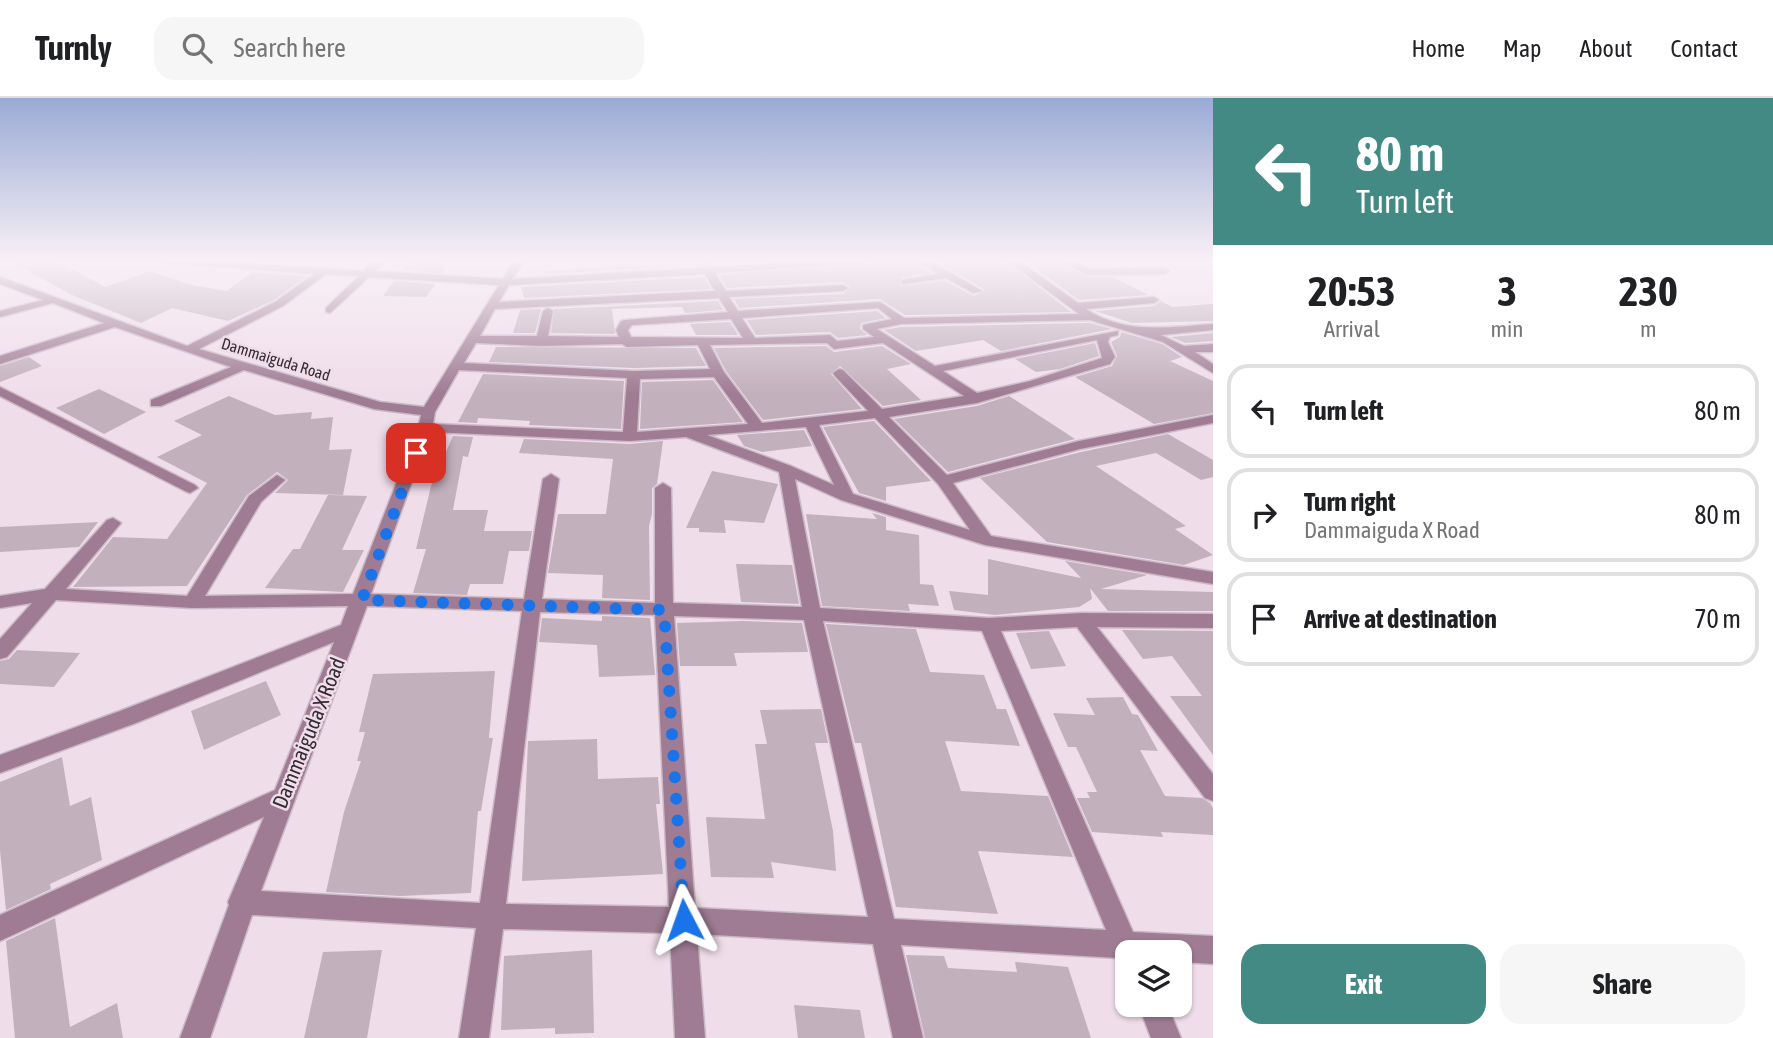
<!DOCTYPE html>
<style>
body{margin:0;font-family:"Asap Condensed",sans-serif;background:#f6f6f6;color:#202124;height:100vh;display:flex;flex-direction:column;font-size:26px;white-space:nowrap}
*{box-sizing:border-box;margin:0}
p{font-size:23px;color:#757577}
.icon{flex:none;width:38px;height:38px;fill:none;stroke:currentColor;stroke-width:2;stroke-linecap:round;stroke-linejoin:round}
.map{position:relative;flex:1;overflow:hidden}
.details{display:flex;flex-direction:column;background:#fff;width:560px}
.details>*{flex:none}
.top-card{background:#438a84;color:#fff;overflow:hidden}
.tools{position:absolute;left:1115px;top:842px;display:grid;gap:14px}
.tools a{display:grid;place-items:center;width:77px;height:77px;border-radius:14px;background:#fff;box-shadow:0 2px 5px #0004;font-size:35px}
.pin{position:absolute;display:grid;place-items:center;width:60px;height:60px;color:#fff;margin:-30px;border-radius:14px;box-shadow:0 4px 10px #0006}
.me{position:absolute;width:77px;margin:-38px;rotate:356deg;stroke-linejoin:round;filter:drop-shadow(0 0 5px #0008)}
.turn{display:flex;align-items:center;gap:24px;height:147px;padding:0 28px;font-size:32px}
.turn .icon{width:91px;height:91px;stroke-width:2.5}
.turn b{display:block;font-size:49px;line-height:60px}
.eta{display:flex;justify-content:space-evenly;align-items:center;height:119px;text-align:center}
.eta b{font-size:42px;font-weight:700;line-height:49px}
.cta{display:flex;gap:14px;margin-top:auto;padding:14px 28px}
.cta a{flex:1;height:80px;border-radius:21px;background:#438a84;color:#fff;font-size:28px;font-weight:700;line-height:80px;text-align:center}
.cta a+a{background:#f6f6f6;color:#202124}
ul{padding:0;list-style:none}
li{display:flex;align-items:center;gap:21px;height:94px;margin:0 14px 10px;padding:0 14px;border:4px solid #e0e0e0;border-radius:21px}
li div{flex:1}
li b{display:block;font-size:26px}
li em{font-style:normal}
header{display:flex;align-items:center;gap:42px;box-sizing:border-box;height:98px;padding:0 35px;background:#fff;border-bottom:2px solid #e0e0e0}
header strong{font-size:33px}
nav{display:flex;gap:38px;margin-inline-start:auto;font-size:24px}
.search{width:490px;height:63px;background:#f6f6f6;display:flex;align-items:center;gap:18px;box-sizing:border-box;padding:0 24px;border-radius:21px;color:#757577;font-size:26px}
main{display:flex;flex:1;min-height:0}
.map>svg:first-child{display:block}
</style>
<header>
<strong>Turnly</strong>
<div class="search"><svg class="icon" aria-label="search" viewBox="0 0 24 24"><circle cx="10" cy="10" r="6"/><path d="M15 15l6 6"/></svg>Search here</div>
<nav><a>Home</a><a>Map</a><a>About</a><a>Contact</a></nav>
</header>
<main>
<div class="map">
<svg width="1213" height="940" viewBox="0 0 1213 940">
<rect width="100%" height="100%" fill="#f0ddea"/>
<!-- building -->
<g fill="#c2b0bc">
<path d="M12,164H59L105,189L151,173L187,186L227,193L252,174L307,178L274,202L228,223L172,210L141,225L72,197Z"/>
<path d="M407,164H448L442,175L402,172Z"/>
<path d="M699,164H749L545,176V173Z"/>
<path d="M871,164H916L931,175L902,179L900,188L945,183L974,198L985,192L938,164H1007L1071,214L905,217L880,201L739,210L734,201L843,196L850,189L843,184L727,190L719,177Z"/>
<path d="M1026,164H1059L1087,179H1113L1148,197L1079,202Z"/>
<path d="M704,179L711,191L524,200L521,189Z"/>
<path d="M394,183L435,186L426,199L383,198Z"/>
<path d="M718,203L723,212L685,215L682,209L612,211L615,236L551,235L554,211Z"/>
<path d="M1161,203L1172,209L1213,206V223L1132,225L1095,213L1154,208Z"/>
<path d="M541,211L535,235H513L520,212Z"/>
<path d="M877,213L886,220L861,225L860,231L867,237L838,240L830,234L756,237L747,222Z"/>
<path d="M730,224L738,237H696L690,226Z"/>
<path d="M1090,225L1112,231L1001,253L983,242L916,253L884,232L901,229Z"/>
<path d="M1121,234L1162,246L1182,259L1170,263L1213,283V315L1154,326L1075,279L1112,268L1117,258L1111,244L1120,239Z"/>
<path d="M1213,235V243L1185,245L1171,239Z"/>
<path d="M1095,245L1099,258L1060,271L1036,274L1015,261Z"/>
<path d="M826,248L834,254L882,248L911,266L887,271L921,302L883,308L840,268L831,276L862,311L763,322L726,273L714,250Z"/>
<path d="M496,249L696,250L706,268L634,270L489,264Z"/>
<path d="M29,259L42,268L0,284V268Z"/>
<path d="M483,276L624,283L621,331L529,327L530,323L478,320L477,325L458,324Z"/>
<path d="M713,282L743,324L640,331L642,284Z"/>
<path d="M99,291L146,314L104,336L56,310Z"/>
<path d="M229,298L275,317L312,314L311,321L333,319L329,352L352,351L343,397L275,395L288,382L277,374L247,397L187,488L73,489L113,439L167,441L207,385L157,359L202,337L174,323Z"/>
<path d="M1009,298L1075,341L948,374L894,321L977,308Z"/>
<path d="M874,323L931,383L886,389V403L859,395L823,329Z"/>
<path d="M804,332L812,348L762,354L744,348L737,337Z"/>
<path d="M1168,336L1213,362V379L1201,382L1156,355L1096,368L1186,428L1175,431L1213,457L1184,467L1047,444L980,380L1081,354Z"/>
<path d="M453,338L473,339L468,359L463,358L453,412H488L484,433H532L529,453H509L503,486H470L467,497L413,495L426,451H416L431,388Z"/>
<path d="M524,341L630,346L663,343L657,386L652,390V416L649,428L650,502L602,500L603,477L548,475L558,416H606L613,361L519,355Z"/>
<path d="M712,373L778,386L764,425L724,422L726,435L699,434V430H686Z"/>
<path d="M328,397L367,398L342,452H364L343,494L265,490L293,451H300Z"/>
<path d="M872,415L886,419V432L919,437L920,486L933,487L939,508L908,506L910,513L822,508L806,416L877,421Z"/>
<path d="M98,424L79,449L0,454V429Z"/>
<path d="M988,461L1081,480L1065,463L1147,477L1101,491L1213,494V513H1108L1090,490L1092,501L1079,509L995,517L954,512L949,493L988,497Z"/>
<path d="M736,466L792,467L799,506L741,504Z"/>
<path d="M602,518L650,520L655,577L599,579L597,547L539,544L542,520L602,523Z"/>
<path d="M743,523L802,525L808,554L734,555L737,568H680L677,525Z"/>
<path d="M826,526L916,531L930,574L984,577L997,611H1006L1020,648L945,643L961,693L1048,698L1073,759L978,753L998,816L896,809L861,645H855Z"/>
<path d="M1122,532L1213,533V657L1170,598H1202L1172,558L1143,561Z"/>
<path d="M1049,533L1066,568L1031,571L1016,535Z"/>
<path d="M17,552L80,555L54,589L0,586V563L9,561Z"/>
<path d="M495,573L489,640H493L481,713H478L471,795L400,798L326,794L344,714L361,663H357L365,634H359L373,576Z"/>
<path d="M266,583L281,617L204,652L191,613Z"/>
<path d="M1123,599L1132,616L1138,617L1158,653L1140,652L1165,698L1202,700L1210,705L1213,710V737L1161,734L1163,739L1092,734L1077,700H1090L1087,694H1097L1076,649H1068L1053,615L1095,617L1086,600Z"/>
<path d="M821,611L828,645H815L833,733L836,773L771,764L774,780L711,779L706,719L765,721L755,646H767L760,612Z"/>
<path d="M597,641L598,681L658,679L660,706H656L663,776L522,783L528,643Z"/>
<path d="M62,659L70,708L91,699L102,762L50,786L51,791L6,812L0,752V684Z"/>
<path d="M55,820L70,929L117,905L123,940H15L6,843Z"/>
<path d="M382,852L367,940H304L323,854Z"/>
<path d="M592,852L594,935L555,936V930L501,932L504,858Z"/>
<path d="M906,857L944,858L948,870L1017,874L1015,864L1068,869L1091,940H925Z"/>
<path d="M794,907L860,912L865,940H798Z"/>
</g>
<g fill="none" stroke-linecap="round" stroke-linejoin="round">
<!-- minor casing -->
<g stroke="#cabac5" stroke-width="3">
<g id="minor">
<path d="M160,164H224L364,173L373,164H384L375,173L503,181L513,164H523L513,181L802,164H869L715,175L726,193L843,187L848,190L843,193L729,199L738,213L880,204L904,220L1079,216L1009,164H1021L1078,205L1154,199L1159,202L1154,205L1086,211C1124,237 1170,229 1213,226V232L1161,237L1184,248L1213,246V254H1195L1213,266V275L1163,244L1090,222L901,226L877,231L935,268L1118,233V237L1110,239L1108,244L1115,259L1110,266L977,305L889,319L947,377L1079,343L1213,317V325L1080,351L953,385L991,438L1213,474V486L985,447L841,402L795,381L820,510L989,520L1082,515L1213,516V530L1097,529L1213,676V703L1205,700L1077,529L1001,533L1133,834L1213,838V866L1180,864V854H1127V867L1117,860L901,847L923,940H893L873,846L697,836L705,940H675L670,835L503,831L489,940H459L476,830L252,817L210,940H180L229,807L228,804L264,719L0,843V817L275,692L334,544L136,625L0,675V657L120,613L341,527L348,508L192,510L56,502L7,559L0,561V541L32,505L0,510V498L45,491L107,422L113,420L121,425L66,491L187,498L249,398L277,377L285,382L261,404L205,498L353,496L418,330L421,317L374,311L244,272L161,308H151V302L231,269L115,229L0,266V258L104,225L53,205L0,219V213L43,202L0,186V179L187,248L275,204L314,176ZM326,176L359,178L326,210V214L330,215L369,179L499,187L424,309L380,304L199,251L283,208ZM705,176L715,193L499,204L509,187ZM719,200L728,214L625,222L621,223L616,232L619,239L548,238L553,213L548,210L543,213L537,238H480L495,211ZM878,210L892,221L863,227V231L874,239L837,243L830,237L755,240L742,220ZM731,221L743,240L631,239L628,232L632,227ZM1097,242L1102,260L1030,283L977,295L943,273ZM476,245L541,248L622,246L627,249L698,247L710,271L634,273L464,265ZM827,245L834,251L883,245L964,298L882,311L843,272L839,271L833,275L835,278L868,313L762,325L724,274L710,247ZM459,272L627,280L623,334L433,326L435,314ZM714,279L748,326L637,334L640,281ZM875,320L938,386L970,432L853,396L819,327ZM806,329L834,387L791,368L707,337ZM430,334L630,343L686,339L779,374L802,509L673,505L671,390L663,385L655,390V505L542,501L559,381L551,376L543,381L524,501L371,496ZM367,508L522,513L480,805L261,793ZM540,514L655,517L669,809L506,806ZM674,518L804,522L868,819L695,810ZM823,523L982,533L1106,832L894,821Z"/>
<path d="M919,164H932L982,193L973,195L946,180L902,186V182L938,176Z"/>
<path d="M1062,164H1076L1090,171L1165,170L1170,173L1165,176L1088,177Z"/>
<path d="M0,289L195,387L198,390L190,395L185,393L0,298Z"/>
<path d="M1138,906H1167L1181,940H1151Z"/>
</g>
</g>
<!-- minor -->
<use href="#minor" fill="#9f7c94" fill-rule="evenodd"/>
</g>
<!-- sky -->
<linearGradient id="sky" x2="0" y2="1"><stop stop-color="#9aaad5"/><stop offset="0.55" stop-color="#f8f0f6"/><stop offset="1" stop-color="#f8f0f6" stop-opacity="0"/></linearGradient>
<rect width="1213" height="296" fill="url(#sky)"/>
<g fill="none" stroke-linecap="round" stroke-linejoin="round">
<!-- route -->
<path stroke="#1a73e8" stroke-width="12" stroke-dasharray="0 21.6" d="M416,355L362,502L664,512L684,822"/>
</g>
<g text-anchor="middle" stroke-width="5" stroke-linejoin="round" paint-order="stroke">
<!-- far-street labels -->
<g font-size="16" fill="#332c31" stroke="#f0ddea">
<text transform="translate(276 261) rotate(17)" y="6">Dammaiguda Road</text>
</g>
<!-- near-street labels -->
<g font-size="21" fill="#332c31" stroke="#f0ddea">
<text transform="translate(309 635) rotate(-68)" y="7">Dammaiguda X Road</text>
</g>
</g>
</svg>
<div class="tools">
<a><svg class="icon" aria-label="layers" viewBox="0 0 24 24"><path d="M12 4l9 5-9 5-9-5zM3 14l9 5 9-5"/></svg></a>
</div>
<div class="pin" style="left:416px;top:355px;background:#d93025"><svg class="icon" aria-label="arrive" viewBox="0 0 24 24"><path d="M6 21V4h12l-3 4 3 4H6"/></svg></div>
<svg class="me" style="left:684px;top:822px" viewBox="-20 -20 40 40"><path d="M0-17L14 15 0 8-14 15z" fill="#1a73e8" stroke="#fff" stroke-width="4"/></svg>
</div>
<section class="details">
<div class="top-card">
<div class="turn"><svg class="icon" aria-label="left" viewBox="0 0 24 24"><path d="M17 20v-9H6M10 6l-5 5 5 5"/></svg><div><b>80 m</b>Turn left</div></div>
</div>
<div class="eta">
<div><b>20:53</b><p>Arrival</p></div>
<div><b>3</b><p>min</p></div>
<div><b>230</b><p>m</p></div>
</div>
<ul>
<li><svg class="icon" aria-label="left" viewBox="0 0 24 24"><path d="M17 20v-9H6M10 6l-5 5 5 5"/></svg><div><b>Turn left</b></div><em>80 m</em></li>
<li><svg class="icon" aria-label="right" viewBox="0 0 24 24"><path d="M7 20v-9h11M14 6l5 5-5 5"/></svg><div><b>Turn right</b><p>Dammaiguda X Road</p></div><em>80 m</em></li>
<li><svg class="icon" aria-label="arrive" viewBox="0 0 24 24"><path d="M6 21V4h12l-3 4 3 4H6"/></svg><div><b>Arrive at destination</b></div><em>70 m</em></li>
</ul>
<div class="cta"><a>Exit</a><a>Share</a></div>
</section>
</main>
